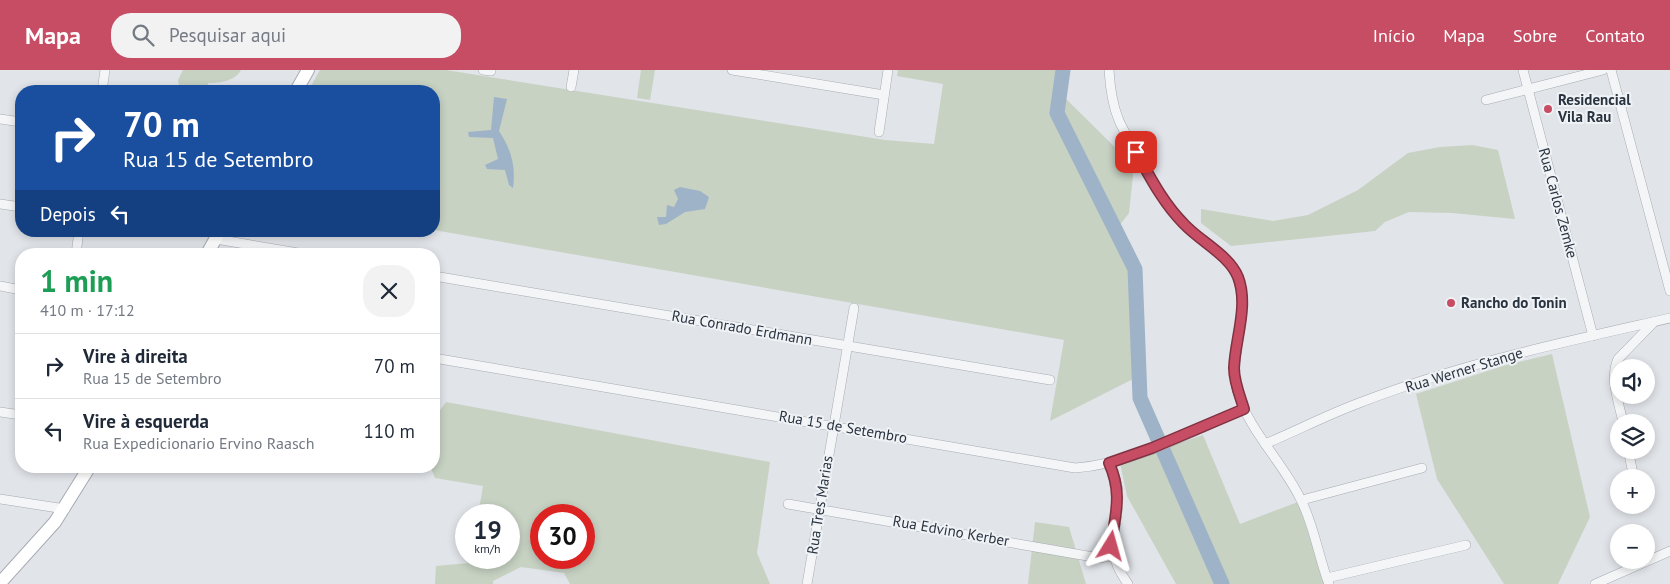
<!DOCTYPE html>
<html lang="pt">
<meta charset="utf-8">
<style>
body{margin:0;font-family:"PT Sans",sans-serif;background:#f2f2f3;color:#1f2937;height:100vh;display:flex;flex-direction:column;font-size:19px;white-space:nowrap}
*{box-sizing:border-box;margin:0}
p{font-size:16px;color:#747a83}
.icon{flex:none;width:28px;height:28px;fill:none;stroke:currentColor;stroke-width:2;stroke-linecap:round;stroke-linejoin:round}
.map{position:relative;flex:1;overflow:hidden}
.side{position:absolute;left:15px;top:178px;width:425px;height:225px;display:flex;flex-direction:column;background:#fff;border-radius:20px;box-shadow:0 2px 8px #0003}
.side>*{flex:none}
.hud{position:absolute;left:15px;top:15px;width:425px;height:152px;border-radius:20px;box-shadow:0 2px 8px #0003;background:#1a4fa0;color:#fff;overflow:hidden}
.controls{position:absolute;left:1610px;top:289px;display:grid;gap:10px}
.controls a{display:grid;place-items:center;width:45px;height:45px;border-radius:50%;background:#fff;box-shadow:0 2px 8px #0003;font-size:25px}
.speed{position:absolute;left:455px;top:434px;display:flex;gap:10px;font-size:25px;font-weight:700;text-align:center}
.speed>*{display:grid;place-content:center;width:65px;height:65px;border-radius:50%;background:#fff;box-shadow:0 2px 8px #0003;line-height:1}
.speed small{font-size:12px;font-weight:400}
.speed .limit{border:8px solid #d22;background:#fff;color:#111}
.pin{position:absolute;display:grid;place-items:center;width:42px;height:42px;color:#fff;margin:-21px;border-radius:10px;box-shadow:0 2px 8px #0006}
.me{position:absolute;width:55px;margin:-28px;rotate:8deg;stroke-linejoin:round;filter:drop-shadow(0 0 4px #0008)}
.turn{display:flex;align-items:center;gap:18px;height:105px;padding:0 25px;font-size:22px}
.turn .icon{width:65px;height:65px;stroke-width:2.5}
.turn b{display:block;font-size:35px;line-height:42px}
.then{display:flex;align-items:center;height:48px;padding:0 25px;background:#0003;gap:10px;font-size:19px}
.round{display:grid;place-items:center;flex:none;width:52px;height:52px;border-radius:20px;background:#f2f2f3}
.overview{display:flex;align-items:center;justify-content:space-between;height:85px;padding:0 25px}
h1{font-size:30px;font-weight:800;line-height:38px;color:#1e9e55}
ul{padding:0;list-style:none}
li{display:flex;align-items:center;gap:15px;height:65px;padding:0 25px;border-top:1px solid #e0e1e3}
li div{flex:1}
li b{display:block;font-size:19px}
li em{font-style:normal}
header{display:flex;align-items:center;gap:30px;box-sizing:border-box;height:70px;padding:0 25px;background:#c74d64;color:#fff}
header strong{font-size:24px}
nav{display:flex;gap:28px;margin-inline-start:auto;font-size:18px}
.search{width:350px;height:45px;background:#f2f2f3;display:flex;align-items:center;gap:12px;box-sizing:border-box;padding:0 18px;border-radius:20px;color:#747a83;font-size:19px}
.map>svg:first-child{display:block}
</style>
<header>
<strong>Mapa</strong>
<div class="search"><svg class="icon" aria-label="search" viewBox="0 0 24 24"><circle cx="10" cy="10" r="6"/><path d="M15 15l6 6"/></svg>Pesquisar aqui</div>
<nav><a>Início</a><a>Mapa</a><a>Sobre</a><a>Contato</a></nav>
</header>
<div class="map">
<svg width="1670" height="514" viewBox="0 0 1670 514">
<rect width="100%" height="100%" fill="#e1e4e9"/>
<!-- green -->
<g fill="#c7d2c3" fill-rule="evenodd">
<path d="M183,0H241C235,11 220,13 208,13L210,21H180L178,10Z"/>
<path d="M320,0H446L885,70L934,74L943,14L897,6L898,0H1063L1060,23L1134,96L1129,143L1116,160L1135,199L1139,306L1050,351L1064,270L434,160V21H308Z"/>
<path d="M641,0H655L650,30L637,28Z"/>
<path d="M1472,75L1498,80L1515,149L1452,143L1409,142L1385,152L1375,161L1231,176L1201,153V139L1273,151L1308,145L1358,120L1408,83L1440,77Z"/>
<path d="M1552,284L1590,447L1558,514H1504L1437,409L1416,324L1506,295Z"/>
<path d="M446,332L770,392L757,483L770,514H570L564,503L521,497L493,511V514H435L436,496L469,493L470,488H509V445H478L483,416L435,408L430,396H434L435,347ZM541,445H584V488H541Z"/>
<path d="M1203,365L1240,454L1298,432L1325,514H1176L1127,426L1120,393Z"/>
<path d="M1035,452L1069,457L1086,514H1028Z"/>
</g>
<!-- water -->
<g fill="#9eb3c7">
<path d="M494,27L507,29L499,61C511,79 516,96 513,118L509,115L505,100L487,99L485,95L498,89L493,68L469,67L468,62L491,60Z"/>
<path d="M680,117L700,121L709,127L705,139L685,142L666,154L659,155L657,147H666L667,135L674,137L678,129L674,120Z"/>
</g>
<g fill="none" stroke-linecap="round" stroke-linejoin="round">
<!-- river -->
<g stroke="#9eb3c7" stroke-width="15">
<path d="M1063,0L1057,43L1135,199L1140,328L1158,369"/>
<path d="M1163,380L1222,514"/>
</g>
<!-- street casing -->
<g stroke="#a6abb3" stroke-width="10">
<g id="street">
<path d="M483,0L491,1"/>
<path d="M732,0L884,25"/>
<path d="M1109,0C1110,16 1112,33 1118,48C1122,59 1129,69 1134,78C1149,105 1162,132 1184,154C1201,172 1228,184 1237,207C1252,243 1228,284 1237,320C1248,360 1282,391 1300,428C1314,454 1318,486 1329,514"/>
<path d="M1523,0L1593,266"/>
<path d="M1611,0L1670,221"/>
<path d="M571,17L574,0"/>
<path d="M102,21L105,0"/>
<path d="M1486,30L1603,0"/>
<path d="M0,49L21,52"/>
<path d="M879,62L888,0"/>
<path d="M0,134L21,137"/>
<path d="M216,169L304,184"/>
<path d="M76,184L79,161"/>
<path d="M434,206L1050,310"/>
<path d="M0,216L21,220"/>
<path d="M434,288L1075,398C1134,394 1191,362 1244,339"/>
<path d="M0,342L21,345"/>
<path d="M1623,352C1619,333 1609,308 1618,289L1654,252"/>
<path d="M1265,374C1296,361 1327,345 1359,333C1459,294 1565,272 1670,248"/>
<path d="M1628,380L1634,408"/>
<path d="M1109,393C1114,403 1118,413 1118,423C1120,463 1100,475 1128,514"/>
<path d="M0,429L65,439"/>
<path d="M1302,430L1422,398"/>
<path d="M788,434L1099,488L1113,486"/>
<path d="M1639,435L1640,436"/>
<path d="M1327,508L1466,475"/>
<path d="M807,514L854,238"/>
<path d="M1595,514L1670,481"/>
</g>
</g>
<!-- secondary casing -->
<g stroke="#a6abb3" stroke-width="14">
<g id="secondary">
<path d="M296,21L308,0"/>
<path d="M207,184L220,161"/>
<path d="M0,513L55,452L90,396"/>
</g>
</g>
<!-- street -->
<use href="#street" stroke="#f4f5f7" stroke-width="9"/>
<!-- secondary -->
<use href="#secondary" stroke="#fff" stroke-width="12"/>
</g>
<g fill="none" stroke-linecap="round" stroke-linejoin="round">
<!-- route casing -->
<g stroke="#813241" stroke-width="12">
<path id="route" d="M1111,476C1115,445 1123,424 1109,393L1152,378L1244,339C1240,326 1234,312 1234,298C1235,269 1249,236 1238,207C1229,185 1201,172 1184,154C1163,133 1150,107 1136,82"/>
</g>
<!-- route -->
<use href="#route" stroke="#c74d64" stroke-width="9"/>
</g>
<!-- markers -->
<g fill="#c74d64" stroke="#f0f3f6" stroke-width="2">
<circle cx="1548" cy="39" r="5"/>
<circle cx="1451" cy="233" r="5"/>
</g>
<g text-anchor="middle" stroke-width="4" stroke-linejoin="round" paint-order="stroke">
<!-- poi labels -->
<g font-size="15" font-weight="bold" fill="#2a3340" stroke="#f0f3f6" text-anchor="start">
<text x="1558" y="35">Residencial<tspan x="1558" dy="17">Vila Rau</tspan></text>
<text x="1461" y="238">Rancho do Tonin</text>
</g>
<!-- street labels -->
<g font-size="15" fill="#2a3340" stroke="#f0f3f6">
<text transform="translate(1558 133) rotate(75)" y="5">Rua Carlos Zemke</text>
<text transform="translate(742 258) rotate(10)" y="5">Rua Conrado Erdmann</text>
<text transform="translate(1464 300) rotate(-17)" y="5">Rua Werner Stange</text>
<text transform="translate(843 357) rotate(10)" y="5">Rua 15 de Setembro</text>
<text transform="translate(820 435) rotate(-81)" y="5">Rua Tres Marias</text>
<text transform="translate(951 461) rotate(10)" y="5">Rua Edvino Kerber</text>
</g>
</g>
</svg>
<div class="controls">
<a><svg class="icon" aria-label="sound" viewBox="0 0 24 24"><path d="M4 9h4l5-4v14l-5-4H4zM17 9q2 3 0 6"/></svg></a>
<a><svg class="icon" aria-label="layers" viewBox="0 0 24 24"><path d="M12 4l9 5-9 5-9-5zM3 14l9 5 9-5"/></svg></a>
<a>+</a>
<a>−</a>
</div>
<div class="speed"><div>19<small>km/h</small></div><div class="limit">30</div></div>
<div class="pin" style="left:1136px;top:82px;background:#d93025"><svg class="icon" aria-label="arrive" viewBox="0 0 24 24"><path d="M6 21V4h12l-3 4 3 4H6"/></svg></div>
<svg class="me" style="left:1111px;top:476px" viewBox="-20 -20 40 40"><path d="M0-17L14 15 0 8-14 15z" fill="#c74d64" stroke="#fff" stroke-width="4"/></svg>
<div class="hud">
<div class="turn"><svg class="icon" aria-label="right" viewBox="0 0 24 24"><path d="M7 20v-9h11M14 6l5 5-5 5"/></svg><div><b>70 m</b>Rua 15 de Setembro</div></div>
<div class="then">Depois<svg class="icon" aria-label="left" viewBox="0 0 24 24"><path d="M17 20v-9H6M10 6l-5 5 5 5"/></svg></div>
</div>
<section class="side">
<div class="overview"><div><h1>1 min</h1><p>410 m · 17:12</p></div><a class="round"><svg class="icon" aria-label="close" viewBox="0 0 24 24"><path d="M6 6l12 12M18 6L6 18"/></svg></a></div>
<ul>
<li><svg class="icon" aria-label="right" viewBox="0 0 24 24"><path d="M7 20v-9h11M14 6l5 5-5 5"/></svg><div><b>Vire à direita</b><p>Rua 15 de Setembro</p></div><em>70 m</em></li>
<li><svg class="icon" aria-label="left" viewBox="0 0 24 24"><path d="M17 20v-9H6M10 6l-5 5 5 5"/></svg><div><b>Vire à esquerda</b><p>Rua Expedicionario Ervino Raasch</p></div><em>110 m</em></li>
</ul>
</section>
</div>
